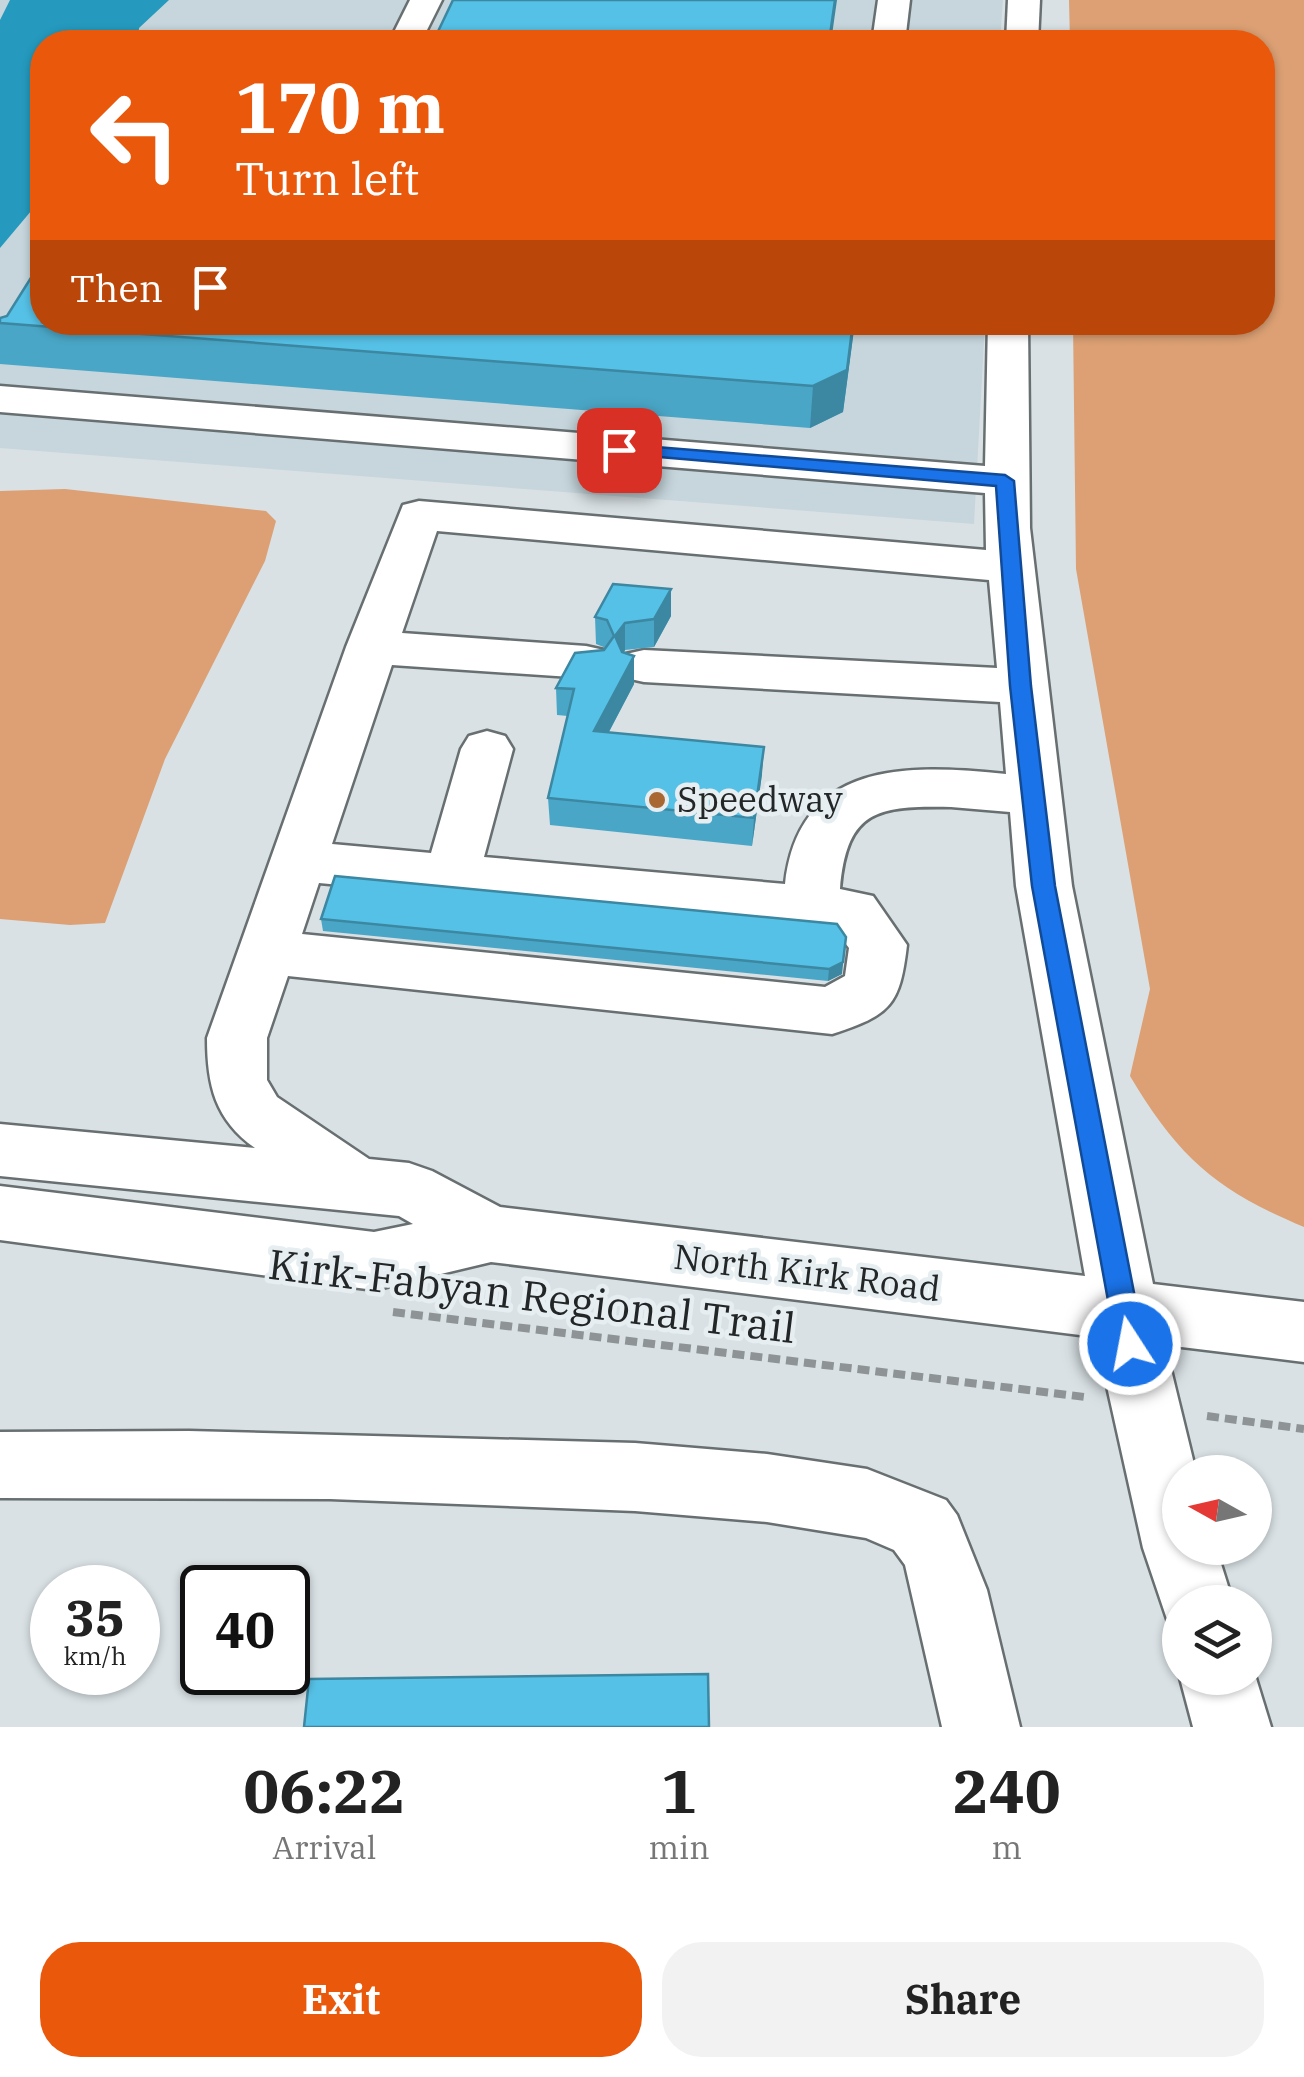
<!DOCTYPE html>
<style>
body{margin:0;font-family:"IBM Plex Serif",serif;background:#f2f2f2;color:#222;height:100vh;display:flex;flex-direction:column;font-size:38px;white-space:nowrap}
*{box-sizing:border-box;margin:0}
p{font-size:32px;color:#767676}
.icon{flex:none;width:55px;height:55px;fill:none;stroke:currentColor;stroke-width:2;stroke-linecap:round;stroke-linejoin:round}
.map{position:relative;height:1727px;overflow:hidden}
.details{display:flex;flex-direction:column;background:#fff;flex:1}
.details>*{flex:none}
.top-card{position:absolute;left:30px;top:30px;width:1245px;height:305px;border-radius:40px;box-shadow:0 2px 8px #0004;background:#ea580c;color:#fff;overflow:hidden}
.needle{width:65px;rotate:278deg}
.controls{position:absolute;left:1162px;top:1455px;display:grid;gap:20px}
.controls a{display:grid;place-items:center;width:110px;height:110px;border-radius:50%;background:#fff;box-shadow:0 2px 8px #0004;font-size:50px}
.speed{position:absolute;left:30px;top:1565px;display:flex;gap:20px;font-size:50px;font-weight:700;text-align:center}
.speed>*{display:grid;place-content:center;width:130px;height:130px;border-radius:50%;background:#fff;box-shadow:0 2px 8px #0004;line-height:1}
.speed small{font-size:25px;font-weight:400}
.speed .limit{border:5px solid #111;border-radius:15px;background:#fff;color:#111}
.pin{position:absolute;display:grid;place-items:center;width:85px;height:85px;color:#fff;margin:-42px;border-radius:20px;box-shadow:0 5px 15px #0006}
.me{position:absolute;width:110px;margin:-55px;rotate:349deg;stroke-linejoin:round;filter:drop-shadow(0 0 8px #0008)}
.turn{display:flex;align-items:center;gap:35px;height:210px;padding:0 40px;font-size:45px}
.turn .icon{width:130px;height:130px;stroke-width:2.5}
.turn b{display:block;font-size:70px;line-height:85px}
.then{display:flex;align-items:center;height:95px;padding:0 40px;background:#0003;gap:20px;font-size:38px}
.eta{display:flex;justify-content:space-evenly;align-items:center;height:170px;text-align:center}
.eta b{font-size:60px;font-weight:800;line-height:70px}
.primary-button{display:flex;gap:20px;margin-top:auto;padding:20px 40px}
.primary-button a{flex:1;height:115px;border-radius:40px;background:#ea580c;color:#fff;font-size:40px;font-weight:800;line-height:115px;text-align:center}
.primary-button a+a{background:#f2f2f2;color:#222}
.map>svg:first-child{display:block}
</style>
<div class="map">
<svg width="1304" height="1727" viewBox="0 0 1304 1727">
<rect width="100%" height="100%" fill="#d9e1e4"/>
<!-- built -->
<path fill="#c6d6dc" d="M0,0H1003L1000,42H42V322L985,323L974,524L0,448Z"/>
<!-- green -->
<g fill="#dca074">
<path d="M1069,0H1304V1227C1217,1191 1178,1157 1130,1076L1150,989L1076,569L1073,323L1262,322V42H1070Z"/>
<path d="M65,489L266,511L276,521L265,561L165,759L105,923L70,925L0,919V491Z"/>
</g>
<!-- water -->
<path fill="#259abe" d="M10,0H169L139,28L138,42H42V198L0,248V20Z"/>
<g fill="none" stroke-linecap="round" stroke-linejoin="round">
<!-- minor casing -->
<g stroke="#686f71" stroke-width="5">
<g id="minor">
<path d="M410,0H442L421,42H389Z"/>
<path d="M878,0H910L905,42H872Z"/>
<path d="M1008,0H1040L1038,42H1006Z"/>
<path d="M988,322H1028L1030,528L1072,886L1153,1284L1304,1302V1362L1165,1345L1196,1472H1180V1548H1216L1233,1602H1180V1632L1170,1628L1143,1548L1096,1337L491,1262L374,1290L0,1240V1186L374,1232L413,1224L399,1216L0,1176V1124L255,1148C215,1120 207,1085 207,1038L346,647L403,505L419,501L986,550L985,493L0,412V386L985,466ZM437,531L989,580L997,668L644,650L626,654L619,666L626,678L644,682L1000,702L1006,774C907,764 799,760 785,884L484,857L513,749L505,736L487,731L469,736L461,749L431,853L332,844L392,665L586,678L604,674L611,662L604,650L586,646L402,633ZM951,807L1010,812L1016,886L1085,1276L500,1207L432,1171L409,1163L369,1159L277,1097L267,1080V1038L288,976L832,1034C891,1015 900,1005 907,945L873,896L840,889C847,809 878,806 951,807ZM319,883L836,931L849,948L845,976L825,987L302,934Z"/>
<path d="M189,1431L635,1443L767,1454L867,1469L946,1500L957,1515L987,1590L1020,1727H942L905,1565L894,1550L866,1538L767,1522L635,1511L330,1499L0,1498V1432Z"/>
<path d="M1255,1675L1271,1727H1193L1180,1678V1677Z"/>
</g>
</g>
<!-- path -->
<g stroke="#8e9496" stroke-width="8" stroke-dasharray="12 6" stroke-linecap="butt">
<path d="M393,1312L1085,1397"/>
<path d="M1207,1416L1304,1429"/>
</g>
<!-- minor -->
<use href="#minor" fill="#fff" fill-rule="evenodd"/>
</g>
<!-- wall -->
<g fill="#4aa6c6">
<path d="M855,322L843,412L810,428L0,364V323Z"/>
<path d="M671,589V616L654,647L625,650L624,653L634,684L609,732L762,774L752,846L550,825L548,798L568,716L557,715L556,688L606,648L596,644L595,617Z"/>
<path d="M321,919L837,924L842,974L828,981L323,931Z"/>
</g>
<!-- shaded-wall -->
<g fill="#3c87a1">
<path d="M835,0H837L831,42H829Z"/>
<path d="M853,322H855L843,412L810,428L813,386Z"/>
<path d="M671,589V616L654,647V619Z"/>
<path d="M625,623V650L616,664L615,636Z"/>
<path d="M634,656V684L595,758L594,731Z"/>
<path d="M764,747L762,774L752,846L754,818Z"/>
<path d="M846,937L842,974L828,981L829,969Z"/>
</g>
<!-- building -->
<g fill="#56c1e6" stroke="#3c87a1" stroke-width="2.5">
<path d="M453,0H835L829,42H433Z"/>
<path d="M42,242V322H853L847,370L813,386L0,323V318L7,316L34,273L35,252Z"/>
<path d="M613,584L671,589L654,619L625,623L615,636L622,652L634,656L594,731L764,747L754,818L548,798L574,689L556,688L575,653L604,650L614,636L607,620L595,617Z"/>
<path d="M335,876L837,924L846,937L843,962L829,969L321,919Z"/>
<path d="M708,1674L709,1727H304L309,1679Z"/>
</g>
<!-- route -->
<path fill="#1a73e8" stroke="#114b97" stroke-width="2.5" d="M619,444L1005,475L1014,481L1031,686L1055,886L1144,1344L1140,1352L1130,1356L1120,1352L1116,1344L1032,886L1010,686L996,486L613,453L610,450Z"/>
<!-- markers -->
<circle fill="#a96733" stroke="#e6eef1" stroke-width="4" cx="657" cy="800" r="10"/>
<g text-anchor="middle" stroke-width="9" stroke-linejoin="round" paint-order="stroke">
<!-- poi labels -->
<g font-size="35" fill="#232627" stroke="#e6eef1" text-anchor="start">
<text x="677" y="812">Speedway</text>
</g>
<!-- street labels -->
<g font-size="35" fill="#232627" stroke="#e6eef1">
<text transform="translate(807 1273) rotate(7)" y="12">North Kirk Road</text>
</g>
<!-- near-street labels -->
<g font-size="42" fill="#232627" stroke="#e6eef1">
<text transform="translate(532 1296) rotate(7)" y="15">Kirk-Fabyan Regional Trail</text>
</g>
</g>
</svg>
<div class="controls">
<a><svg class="needle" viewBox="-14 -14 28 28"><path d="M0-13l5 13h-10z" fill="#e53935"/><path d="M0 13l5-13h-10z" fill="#767676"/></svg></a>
<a><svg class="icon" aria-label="layers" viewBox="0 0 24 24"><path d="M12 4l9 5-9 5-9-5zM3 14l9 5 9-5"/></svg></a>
</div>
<div class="speed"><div>35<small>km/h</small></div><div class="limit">40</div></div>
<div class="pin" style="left:619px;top:450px;background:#d93025"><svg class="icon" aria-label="arrive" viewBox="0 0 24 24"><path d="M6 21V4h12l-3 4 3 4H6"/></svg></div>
<svg class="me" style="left:1130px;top:1344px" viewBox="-20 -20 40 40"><circle r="17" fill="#1a73e8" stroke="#fff" stroke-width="3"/><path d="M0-11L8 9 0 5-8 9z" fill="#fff"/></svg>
<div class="top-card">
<div class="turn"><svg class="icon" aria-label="left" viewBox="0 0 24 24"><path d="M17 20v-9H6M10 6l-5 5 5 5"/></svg><div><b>170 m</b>Turn left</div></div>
<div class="then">Then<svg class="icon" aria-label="arrive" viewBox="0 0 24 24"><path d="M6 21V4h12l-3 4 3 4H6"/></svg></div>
</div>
</div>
<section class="details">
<div class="eta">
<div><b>06:22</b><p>Arrival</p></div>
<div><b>1</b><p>min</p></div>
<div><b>240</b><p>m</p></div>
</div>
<div class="primary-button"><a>Exit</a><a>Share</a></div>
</section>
